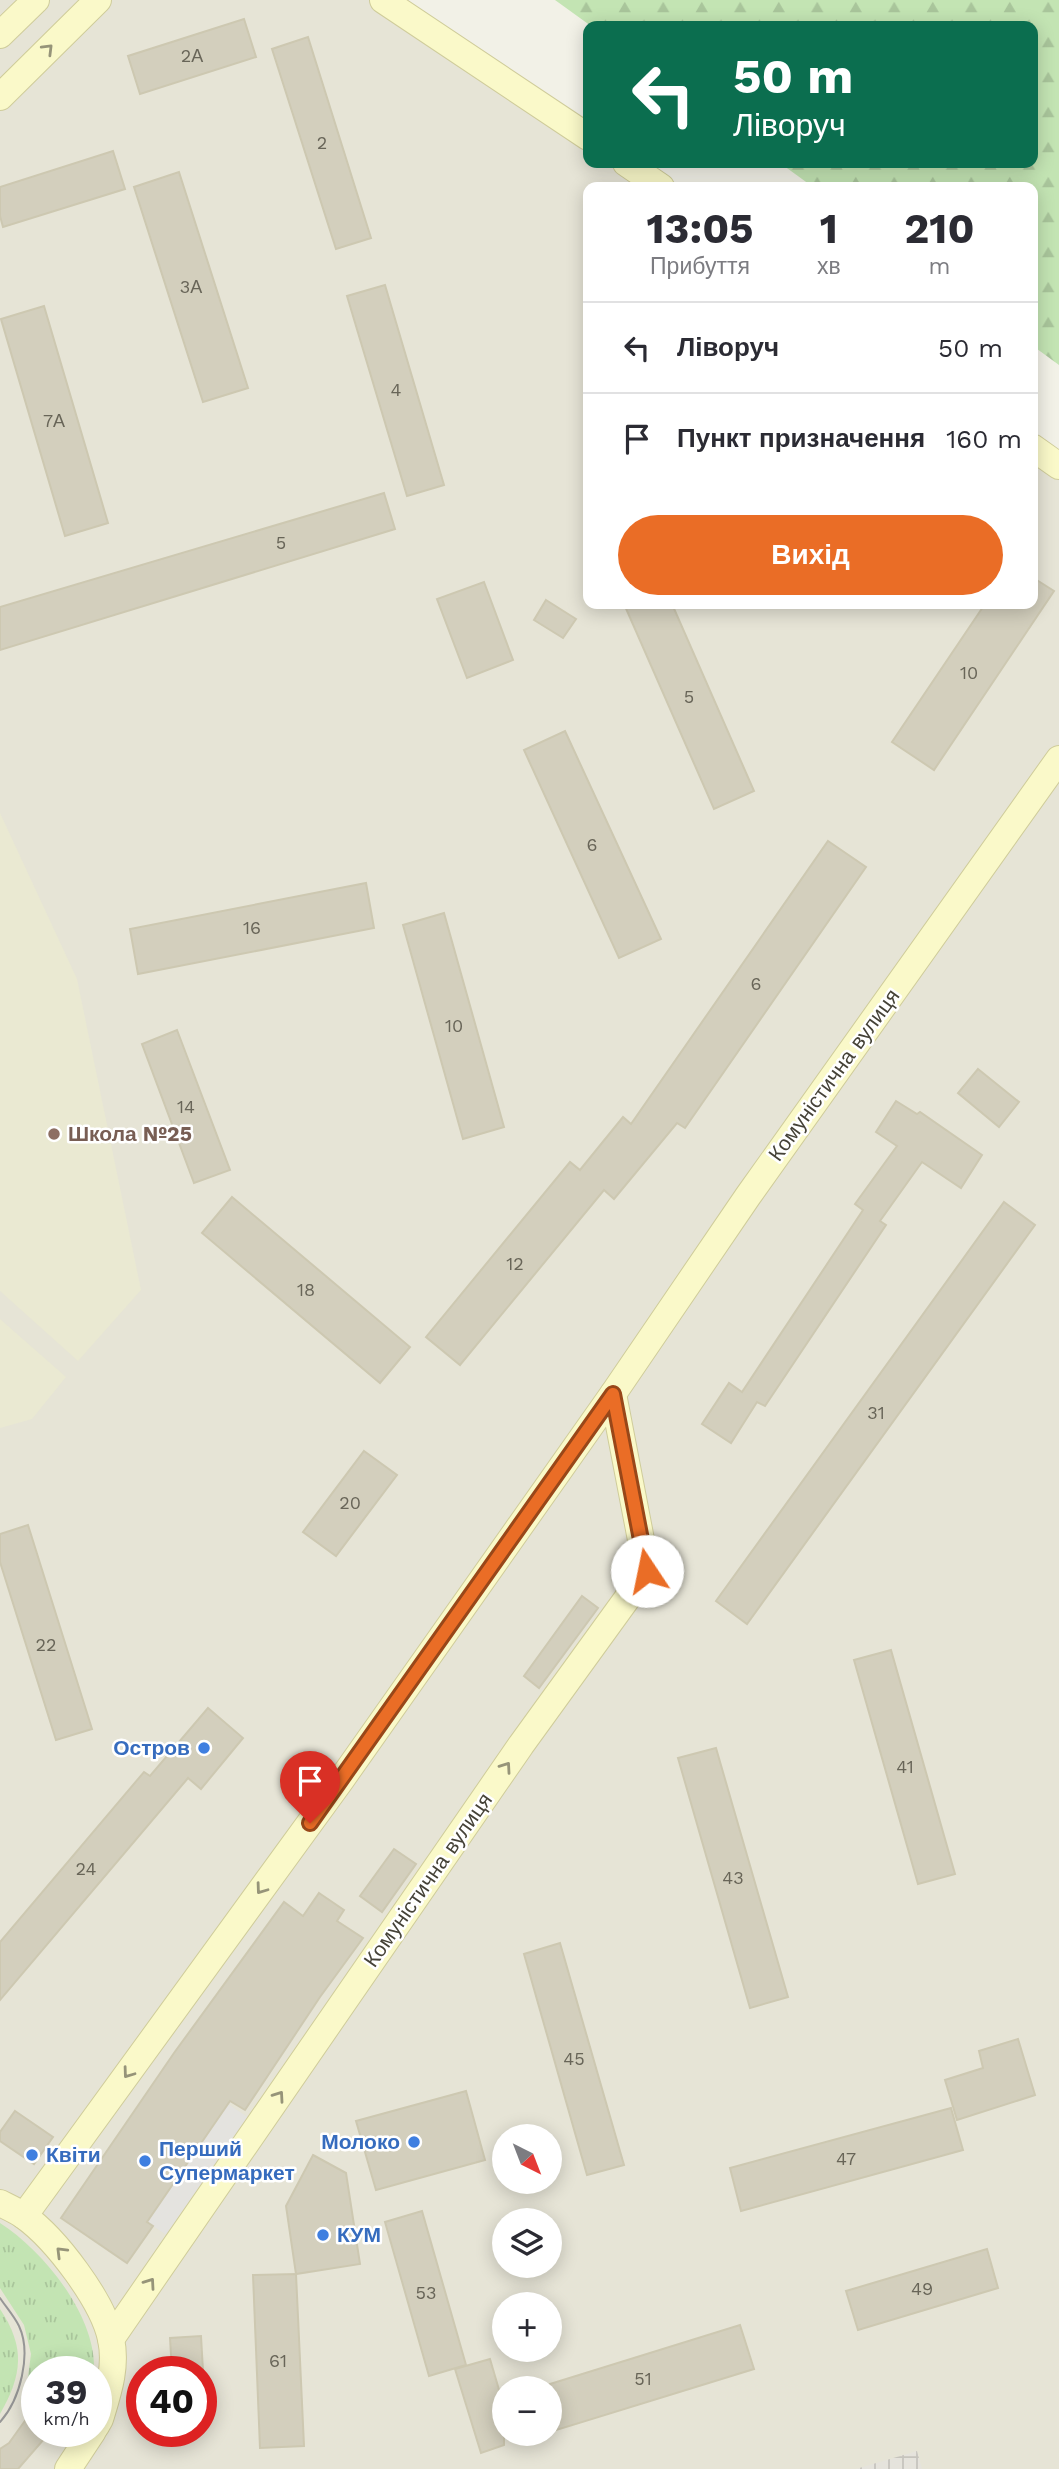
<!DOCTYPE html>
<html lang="uk">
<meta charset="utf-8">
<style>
body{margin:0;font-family:"Work Sans",sans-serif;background:#f2f2f3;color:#2b2b33;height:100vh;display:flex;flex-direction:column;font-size:26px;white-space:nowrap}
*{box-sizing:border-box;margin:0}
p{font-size:23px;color:#7c7c81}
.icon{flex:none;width:38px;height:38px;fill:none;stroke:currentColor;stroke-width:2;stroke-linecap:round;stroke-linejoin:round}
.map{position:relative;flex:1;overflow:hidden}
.side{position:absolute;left:583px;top:182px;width:455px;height:427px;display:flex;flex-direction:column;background:#fff;border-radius:14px;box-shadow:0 4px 18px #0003}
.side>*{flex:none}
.top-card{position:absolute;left:583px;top:21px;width:455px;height:147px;border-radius:14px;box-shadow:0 4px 18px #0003;background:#0b6e4f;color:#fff;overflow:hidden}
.needle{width:46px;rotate:138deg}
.tools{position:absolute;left:492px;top:2124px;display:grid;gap:14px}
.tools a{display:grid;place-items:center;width:70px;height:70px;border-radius:50%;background:#fff;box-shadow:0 4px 18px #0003;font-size:35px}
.speed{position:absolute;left:21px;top:2356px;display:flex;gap:14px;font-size:35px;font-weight:700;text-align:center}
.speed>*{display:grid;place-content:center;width:91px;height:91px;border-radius:50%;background:#fff;box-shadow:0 4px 18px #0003;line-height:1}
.speed small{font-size:18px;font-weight:400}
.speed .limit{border:10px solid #d22;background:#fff;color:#111}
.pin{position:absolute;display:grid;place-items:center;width:60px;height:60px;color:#fff;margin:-72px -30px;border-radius:50% 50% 50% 0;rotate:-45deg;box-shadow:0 0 7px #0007}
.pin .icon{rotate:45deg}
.me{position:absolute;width:77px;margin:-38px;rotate:349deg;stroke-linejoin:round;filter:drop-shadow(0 0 5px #0008)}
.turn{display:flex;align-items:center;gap:24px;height:147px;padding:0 35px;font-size:32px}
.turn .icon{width:91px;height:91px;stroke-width:2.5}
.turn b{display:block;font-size:49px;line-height:60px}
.eta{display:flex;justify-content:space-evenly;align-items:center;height:119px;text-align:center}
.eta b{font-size:42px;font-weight:700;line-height:49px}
.button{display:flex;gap:14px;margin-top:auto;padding:14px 35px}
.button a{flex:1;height:80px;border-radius:42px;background:#ea6d26;color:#fff;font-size:28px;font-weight:700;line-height:80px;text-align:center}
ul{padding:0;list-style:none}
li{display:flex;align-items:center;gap:21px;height:91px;padding:0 35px;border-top:2px solid #e1e1e2}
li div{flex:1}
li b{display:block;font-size:26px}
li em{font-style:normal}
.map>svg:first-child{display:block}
</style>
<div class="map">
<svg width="1059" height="2469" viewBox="0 0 1059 2469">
<defs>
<pattern id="industrial-grid" width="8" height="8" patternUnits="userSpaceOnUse" patternTransform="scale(1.75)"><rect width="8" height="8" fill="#e5e3dc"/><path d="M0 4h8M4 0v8" fill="none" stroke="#c6c4bd"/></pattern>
<pattern id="grass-tufts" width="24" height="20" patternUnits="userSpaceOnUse" patternTransform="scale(1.75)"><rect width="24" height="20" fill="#c3e4b3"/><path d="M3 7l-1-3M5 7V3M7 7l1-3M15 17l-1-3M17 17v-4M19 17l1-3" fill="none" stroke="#a9c59b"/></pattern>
<pattern id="forest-firs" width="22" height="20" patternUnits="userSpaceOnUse" patternTransform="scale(1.75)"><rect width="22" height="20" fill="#c3e4b3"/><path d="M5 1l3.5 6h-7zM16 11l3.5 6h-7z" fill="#a9c59b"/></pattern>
</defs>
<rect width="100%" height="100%" fill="#f2f1e7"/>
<!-- residential -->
<path fill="#e6e4d6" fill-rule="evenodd" d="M0,0H374L588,146V163H612L648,187H588V604H1032L1033,450L1059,468V2469H0ZM504,2137H550V2182H504ZM504,2221H550V2266H504ZM504,2305H550V2350H504ZM37,2371H96V2431H37ZM142,2371H201V2431H142ZM504,2389H550V2434H504Z"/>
<!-- industrial -->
<path fill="url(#industrial-grid)" d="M917,2451L922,2469H856Z"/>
<!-- education -->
<g fill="#eae9d2">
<path d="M0,813L77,979L141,1290L78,1361L0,1291Z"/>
<path d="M0,1319L66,1377L32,1419L0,1428Z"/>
</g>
<!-- grass -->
<g fill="url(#grass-tufts)">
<path d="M0,2223C44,2251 97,2317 94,2371H37V2394L26,2392L31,2354L24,2325L0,2288Z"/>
<path d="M0,2309C26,2348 22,2375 0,2414Z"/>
</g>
<!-- forest -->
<path fill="url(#forest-firs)" d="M555,0H1059V365L1033,346L1032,187H813L780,163H1032V26H591Z"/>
<!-- parking -->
<path fill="#e4e3df" d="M228,2104L249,2118L168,2236L147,2222Z"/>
<!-- building -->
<g fill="#d3cfbd" stroke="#cdc8b1" stroke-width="2">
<path d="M244,19L256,57L140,94L128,56Z"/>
<path d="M308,37L371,238L336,249L272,49Z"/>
<path d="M113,151L125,189L3,227L0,216V187Z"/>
<path d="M179,172L248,388L203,402L134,187Z"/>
<path d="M385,285L444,485L407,496L347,296Z"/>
<path d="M44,306L108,523L65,536L1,319Z"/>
<path d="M384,493L395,529L0,650V607Z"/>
<path d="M1032,577L1054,591L934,770L892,742L985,604H1032Z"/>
<path d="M484,582L513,660L467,678L437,599Z"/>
<path d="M546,600L576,619L563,638L534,620Z"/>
<path d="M624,604H672L754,791L714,809Z"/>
<path d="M565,731L661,939L619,958L524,750Z"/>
<path d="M828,841L866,867L685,1128L677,1123L614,1199L604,1190L460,1365L426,1337L570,1162L580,1170L623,1117L631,1124Z"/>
<path d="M366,883L374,928L138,974L130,929Z"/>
<path d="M444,913L504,1127L463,1139L403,925Z"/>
<path d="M177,1030L230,1170L194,1183L142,1044Z"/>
<path d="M978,1069L1019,1102L999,1127L958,1093Z"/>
<path d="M896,1101L917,1114L920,1112L982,1155L961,1188L922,1162L880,1221L886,1225L765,1406L757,1402L731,1443L702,1424L729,1383L742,1392L863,1210L855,1204L897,1146L876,1132Z"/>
<path d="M232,1197L410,1347L380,1383L202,1233Z"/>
<path d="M1004,1202L1035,1225L747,1624L716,1601Z"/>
<path d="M364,1451L397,1475L336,1556L303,1532Z"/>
<path d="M28,1525L92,1729L56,1740L0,1562V1534Z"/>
<path d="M582,1596L598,1608L539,1688L524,1676Z"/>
<path d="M891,1650L955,1874L918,1884L854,1660Z"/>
<path d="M208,1708L243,1738L201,1789L188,1778L0,2000V1942L144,1772L150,1776Z"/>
<path d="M716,1748L788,1997L750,2008L678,1758Z"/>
<path d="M394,1849L416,1864L382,1912L360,1896Z"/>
<path d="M319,1893L344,1910L337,1921L363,1938L320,1997L245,2110L230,2101L147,2222L153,2226L127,2263L61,2218L174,2053L284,1902L303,1916Z"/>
<path d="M560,1943L624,2165L587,2175L524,1954Z"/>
<path d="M1018,2039L1035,2095L957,2120L945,2080L983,2068L979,2051Z"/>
<path d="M466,2091L485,2160L376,2190L356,2121Z"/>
<path d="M951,2108L963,2150L741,2211L730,2168Z"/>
<path d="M15,2111L53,2137L34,2164L0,2141V2132Z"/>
<path d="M313,2155L346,2173L360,2264L296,2274L286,2206Z"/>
<path d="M422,2211L466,2365L429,2376L385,2222Z"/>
<path d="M987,2249L998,2288L858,2330L846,2291Z"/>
<path d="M296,2274L304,2446L260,2448L253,2275Z"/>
<path d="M740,2325L754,2369L550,2432V2384Z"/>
<path d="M201,2336L203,2371H172L170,2338Z"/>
<path d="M490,2359L504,2407V2445L481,2453L455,2369Z"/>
<path d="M37,2404V2431H51L18,2469H0V2449L9,2443Z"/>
</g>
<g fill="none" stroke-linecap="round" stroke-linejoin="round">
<!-- secondary casing -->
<g stroke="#cfcc9a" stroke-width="28">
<g id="secondary">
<path d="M383,0L588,137"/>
<path d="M0,35L36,0"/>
<path d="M0,97L98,0"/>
<path d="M626,163L661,187"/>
<path d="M1032,447L1059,466"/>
<path d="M0,2203C8,2207 17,2211 24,2216C56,2239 103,2301 111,2339C117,2367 108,2393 100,2419L96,2426"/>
<path d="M24,2216L341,1780L613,1394L748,1196L1059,759"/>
<path d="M111,2339L521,1745L647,1571L613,1394"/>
<path d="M68,2469L93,2431"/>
</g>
</g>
<!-- secondary -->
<use href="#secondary" stroke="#faf9c9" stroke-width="26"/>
<!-- tram -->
<path stroke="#969696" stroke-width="2" d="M0,2298C6,2307 14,2316 19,2326C32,2354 20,2400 0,2422"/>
</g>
<!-- one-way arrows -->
<defs><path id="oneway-chevron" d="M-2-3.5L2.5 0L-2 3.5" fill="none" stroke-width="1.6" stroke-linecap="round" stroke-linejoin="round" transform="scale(1.75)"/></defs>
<g stroke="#969479">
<use href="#oneway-chevron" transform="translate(48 49) rotate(-45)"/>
<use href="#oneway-chevron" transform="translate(506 1767) rotate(-55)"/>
<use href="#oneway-chevron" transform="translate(261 1889) rotate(126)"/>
<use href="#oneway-chevron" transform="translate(128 2073) rotate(126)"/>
<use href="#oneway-chevron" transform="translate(279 2096) rotate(-55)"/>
<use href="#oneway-chevron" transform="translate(61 2252) rotate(-135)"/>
<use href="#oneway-chevron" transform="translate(150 2283) rotate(-55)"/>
</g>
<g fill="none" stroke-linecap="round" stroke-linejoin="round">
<!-- route casing -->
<g stroke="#984719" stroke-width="18">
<path id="route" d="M310,1823L613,1394L647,1571"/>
</g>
<!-- route -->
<use href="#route" stroke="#ea6d26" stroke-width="12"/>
</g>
<!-- markers -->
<circle fill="#8d6e63" stroke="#fff" stroke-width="2.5" cx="54" cy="1134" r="7"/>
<g fill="#3f7fe0" stroke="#fff" stroke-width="2.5">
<circle cx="204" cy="1748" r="7"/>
<circle cx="414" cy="2142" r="7"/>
<circle cx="32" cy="2155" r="7"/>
<circle cx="145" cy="2161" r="7"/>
<circle cx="323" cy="2235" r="7"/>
</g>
<g text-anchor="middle" stroke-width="5" stroke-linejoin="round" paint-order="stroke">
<!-- number labels -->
<g font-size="18" fill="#686558">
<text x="192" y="62">2А</text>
<text x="322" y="149">2</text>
<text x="191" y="293">3А</text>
<text x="396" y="396">4</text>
<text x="54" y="427">7А</text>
<text x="281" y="549">5</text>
<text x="969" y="679">10</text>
<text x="689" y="703">5</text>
<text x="592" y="851">6</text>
<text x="252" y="934">16</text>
<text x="756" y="990">6</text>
<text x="454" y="1032">10</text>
<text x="186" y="1113">14</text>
<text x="515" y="1270">12</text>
<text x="306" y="1296">18</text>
<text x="876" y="1419">31</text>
<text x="350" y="1509">20</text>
<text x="46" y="1651">22</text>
<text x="905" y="1773">41</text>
<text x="86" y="1875">24</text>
<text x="733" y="1884">43</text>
<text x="574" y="2065">45</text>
<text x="846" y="2165">47</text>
<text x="922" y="2295">49</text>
<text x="426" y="2299">53</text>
<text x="278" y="2367">61</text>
<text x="643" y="2385">51</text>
</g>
<!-- street labels -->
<g font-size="21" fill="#454237" stroke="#fff">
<text transform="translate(834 1075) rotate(-54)" y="7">Комуністична вулиця</text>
<text transform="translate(428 1880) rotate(-55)" y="7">Комуністична вулиця</text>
</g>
<!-- education labels -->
<g font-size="21" font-weight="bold" fill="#785e54" stroke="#fff" text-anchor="start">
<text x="68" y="1141">Школа №25</text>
</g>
<!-- shop labels -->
<g font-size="21" font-weight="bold" fill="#366cbe" stroke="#fff" text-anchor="start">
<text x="190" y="1755" text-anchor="end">Остров</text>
<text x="400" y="2149" text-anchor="end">Молоко</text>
<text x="159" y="2156">Перший<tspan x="159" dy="24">Супермаркет</tspan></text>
<text x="46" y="2162">Квіти</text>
<text x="337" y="2242">КУМ</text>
</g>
</g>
</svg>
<div class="tools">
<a><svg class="needle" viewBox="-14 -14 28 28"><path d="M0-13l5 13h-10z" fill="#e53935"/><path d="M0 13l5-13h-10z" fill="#7c7c81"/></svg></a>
<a><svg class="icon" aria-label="layers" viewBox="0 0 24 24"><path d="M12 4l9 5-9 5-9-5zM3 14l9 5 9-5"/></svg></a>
<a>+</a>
<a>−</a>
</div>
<div class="speed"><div>39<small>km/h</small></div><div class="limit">40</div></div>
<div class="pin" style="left:310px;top:1823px;background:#d93025"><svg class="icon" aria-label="arrive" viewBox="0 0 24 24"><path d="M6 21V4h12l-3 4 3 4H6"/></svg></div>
<svg class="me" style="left:647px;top:1571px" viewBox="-20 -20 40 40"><circle r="19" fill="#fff"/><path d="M0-13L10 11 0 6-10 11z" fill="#ea6d26"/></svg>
<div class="top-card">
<div class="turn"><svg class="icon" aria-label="left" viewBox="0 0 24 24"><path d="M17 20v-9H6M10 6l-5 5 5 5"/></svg><div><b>50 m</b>Ліворуч</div></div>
</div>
<section class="side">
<div class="eta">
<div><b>13:05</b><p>Прибуття</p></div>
<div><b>1</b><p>хв</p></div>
<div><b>210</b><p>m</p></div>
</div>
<ul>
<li><svg class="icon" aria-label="left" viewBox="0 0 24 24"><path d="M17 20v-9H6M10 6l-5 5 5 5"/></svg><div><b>Ліворуч</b></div><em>50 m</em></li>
<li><svg class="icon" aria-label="arrive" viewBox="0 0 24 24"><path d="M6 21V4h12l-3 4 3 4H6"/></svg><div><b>Пункт призначення</b></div><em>160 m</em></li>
</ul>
<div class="button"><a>Вихід</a></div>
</section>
</div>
